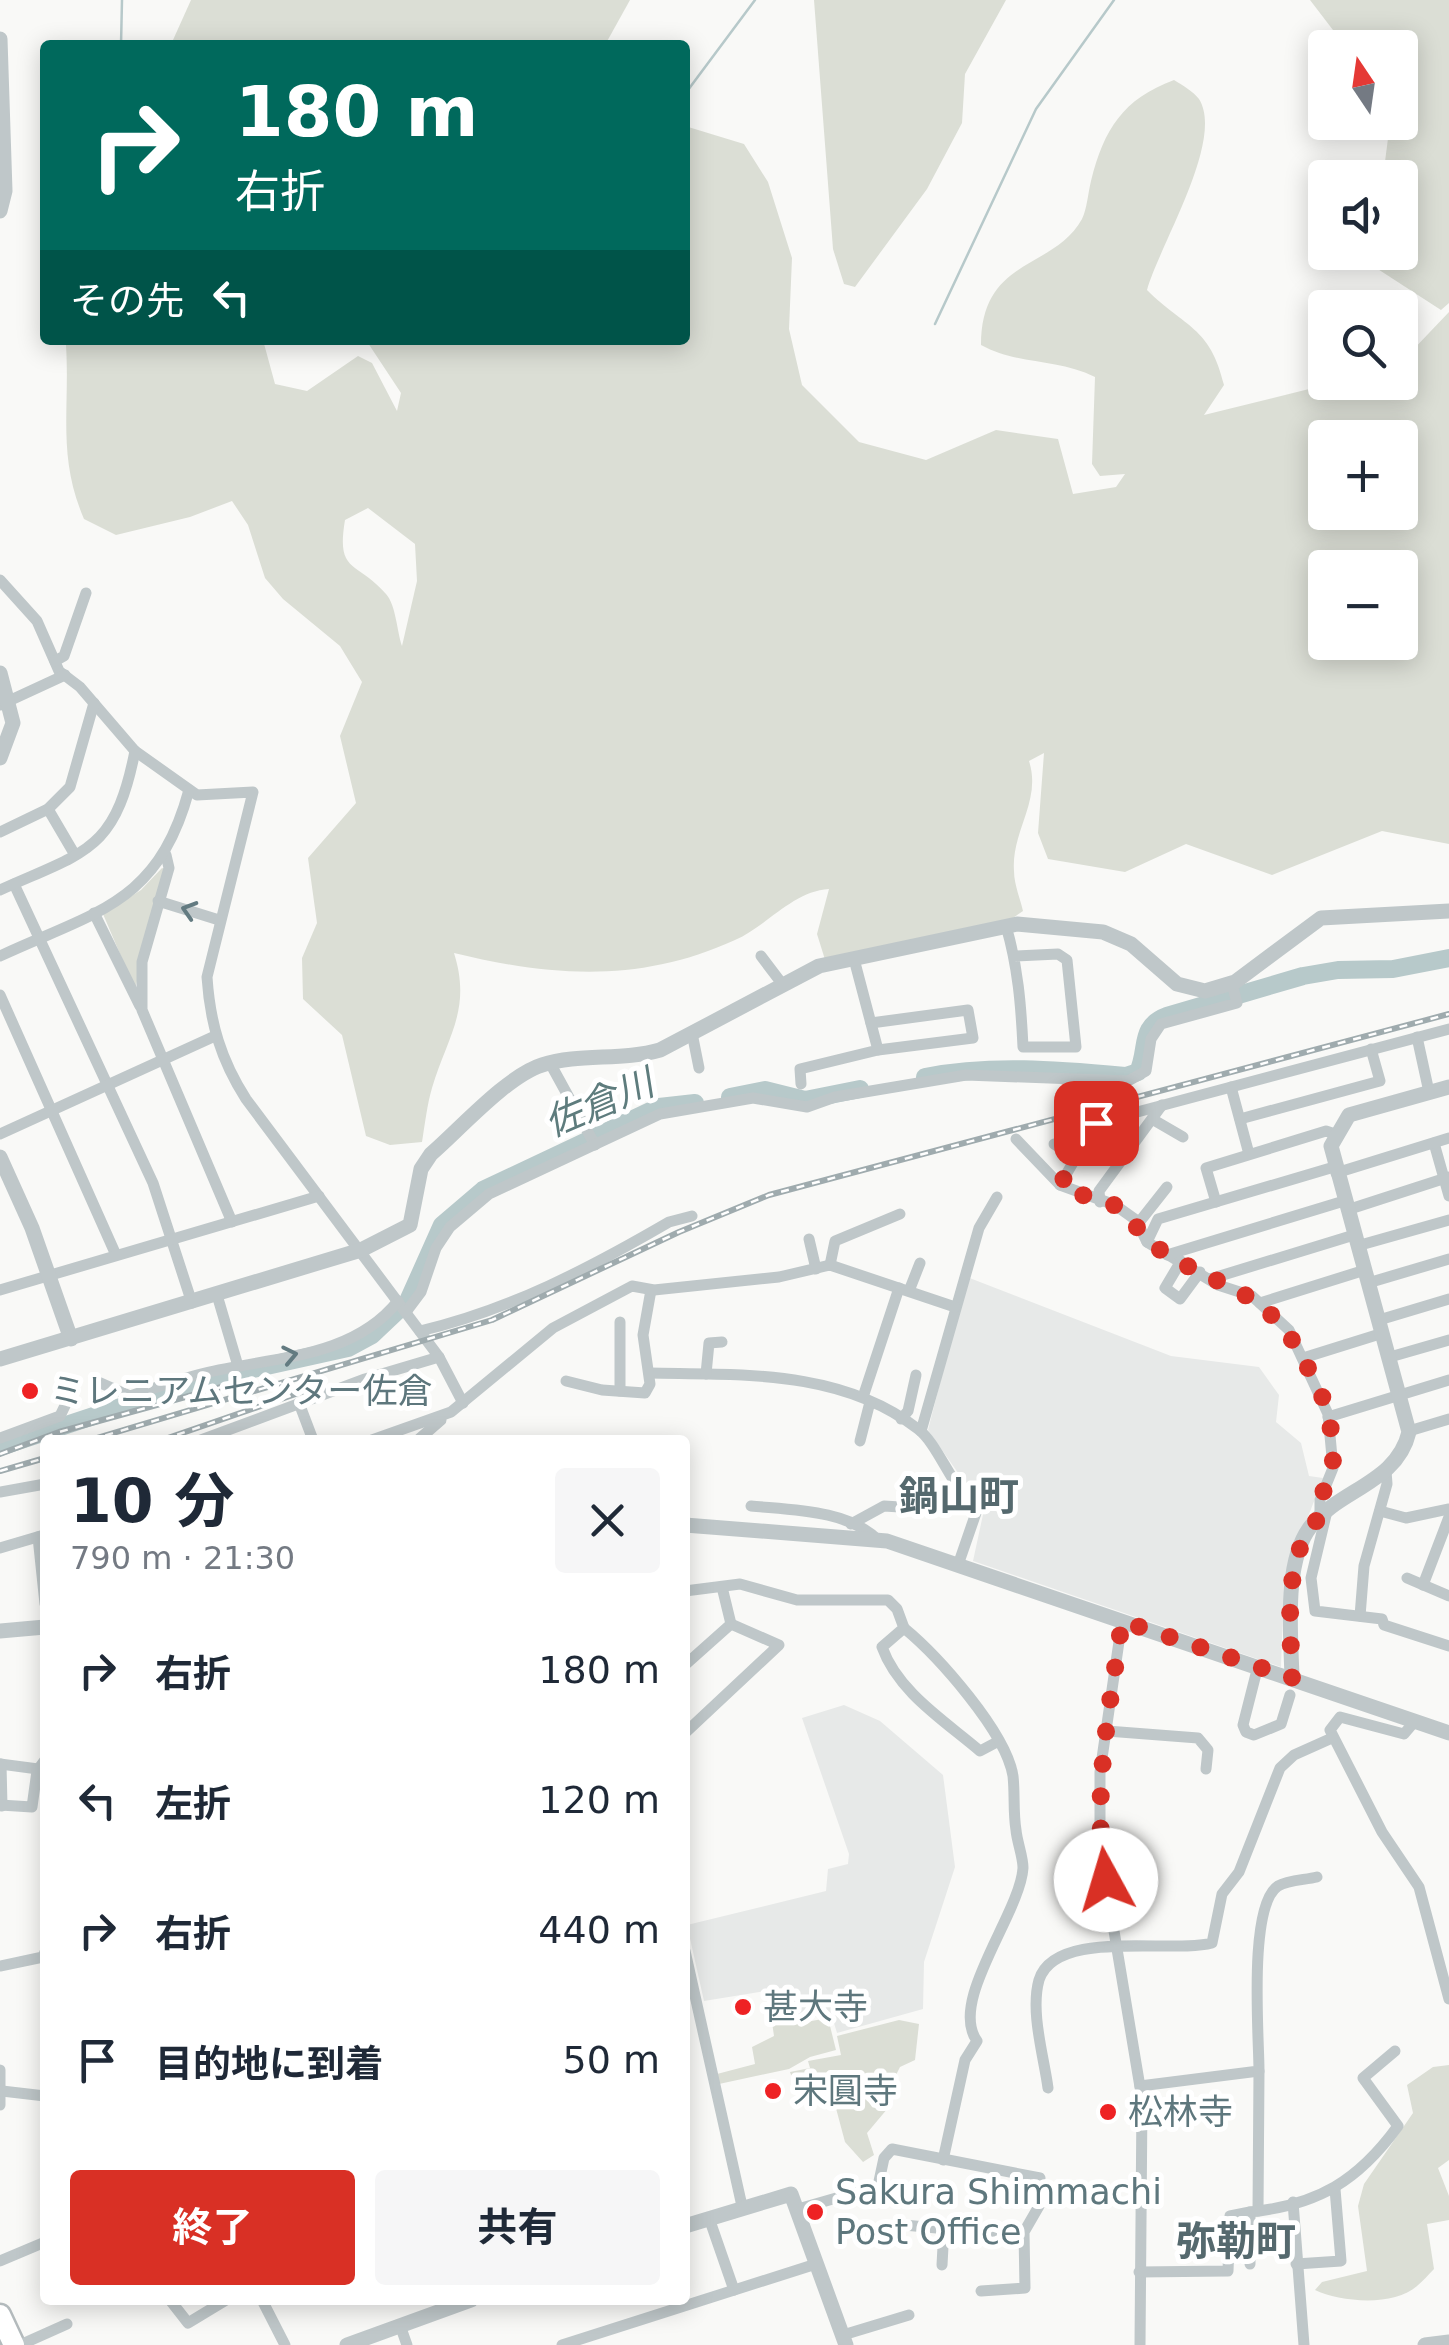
<!DOCTYPE html>
<html lang="ja">
<meta charset="utf-8">
<style>
body{margin:0;font-family:"DejaVu Sans","Noto Sans JP",sans-serif;background:#f6f6f7;color:#1f2937;height:100vh;display:flex;flex-direction:column;font-size:38px;white-space:nowrap}
*{box-sizing:border-box;margin:0}
p{font-size:32px;color:#747a83}
.icon{flex:none;width:55px;height:55px;fill:none;stroke:currentColor;stroke-width:2;stroke-linecap:round;stroke-linejoin:round}
.map{position:relative;flex:1;overflow:hidden}
.side{position:absolute;left:40px;top:1435px;width:650px;height:870px;display:flex;flex-direction:column;background:#fff;border-radius:10px;box-shadow:0 5px 25px #0003}
.side>*{flex:none}
.banner{position:absolute;left:40px;top:40px;width:650px;height:305px;border-radius:10px;box-shadow:0 5px 25px #0003;background:#00695c;color:#fff;overflow:hidden}
.needle{width:65px;rotate:347deg}
.controls{position:absolute;left:1308px;top:30px;display:grid;gap:20px}
.controls a{display:grid;place-items:center;width:110px;height:110px;border-radius:10px;background:#fff;box-shadow:0 5px 25px #0003;font-size:50px}
.pin{position:absolute;display:grid;place-items:center;width:85px;height:85px;color:#fff;margin:-42px;border-radius:20px;box-shadow:0 5px 15px #0006}
.me{position:absolute;width:110px;margin:-55px;rotate:354deg;stroke-linejoin:round;filter:drop-shadow(0 0 8px #0008)}
.turn{display:flex;align-items:center;gap:35px;height:210px;padding:0 30px;font-size:45px}
.turn .icon{width:130px;height:130px;stroke-width:2.5}
.turn b{display:block;font-size:70px;line-height:85px}
.then{display:flex;align-items:center;height:95px;padding:0 30px;background:#0003;gap:20px;font-size:38px}
.round{display:grid;place-items:center;flex:none;width:105px;height:105px;border-radius:10px;background:#f6f6f7}
.head{display:flex;align-items:center;justify-content:space-between;height:170px;padding:0 30px}
h1{font-size:60px;font-weight:700;line-height:75px}
.button{display:flex;gap:20px;margin-top:auto;padding:20px 30px}
.button a{flex:1;height:115px;border-radius:10px;background:#d93025;color:#fff;font-size:40px;font-weight:700;line-height:115px;text-align:center}
.button a+a{background:#f6f6f7;color:#1f2937}
ul{padding:0;list-style:none}
li{display:flex;align-items:center;gap:30px;height:130px;padding:0 30px}
li div{flex:1}
li b{display:block;font-size:38px}
li em{font-style:normal}
.map>svg:first-child{display:block}
</style>
<div class="map">
<svg width="1449" height="2345" viewBox="0 0 1449 2345">
<rect width="100%" height="100%" fill="#f9f9f7"/>
<!-- built -->
<g fill="#e7e9e8">
<path d="M967,1277L1171,1356L1259,1367L1279,1395L1276,1422L1301,1443L1309,1476L1323,1478L1284,1579L1281,1667L973,1561L984,1510L928,1430Z"/>
<path d="M844,1705L880,1721L943,1775L955,1867L924,1962L923,2009L837,2033L831,2013L798,2020L790,1987L704,2001L687,1925L826,1891L828,1869L848,1864L849,1854L802,1718Z"/>
</g>
<!-- green -->
<g fill="#dbded5" fill-rule="evenodd">
<path d="M191,0H630L605,45H182L173,40Z"/>
<path d="M814,0H1006L965,74L962,123L927,189L855,287L844,284L833,249Z"/>
<path d="M1310,0H1449V303L1441,310L1353,253L1400,252V178L1383,177L1390,123L1400,122V48L1346,47Z"/>
<path d="M1174,80C1182,85 1194,92 1199,99C1225,140 1159,246 1147,290C1185,328 1210,326 1224,385L1204,415L1333,383L1400,382V357L1409,354L1449,312V844L1382,831L1272,875L1186,844L1125,872L1048,859L1038,833L1044,753L1029,761C1042,801 1011,831 1014,871C1014,884 1020,898 1023,911L995,930L827,966L817,934L829,889C793,891 767,926 735,940C641,983 553,977 454,953C472,1010 447,1037 432,1088C427,1105 425,1124 422,1142L390,1145L366,1136L342,1035L303,999L302,958L317,923L308,858L356,803L340,736L362,682L340,646L283,599L265,578L248,525L232,501L190,517L116,535L84,519C57,456 70,409 66,345L263,340L275,384L307,391L358,356L372,363L397,411L401,393L366,340H685V126L744,144L768,182L792,258L789,329L802,385L859,442L926,460L996,430L1058,439L1073,494L1116,487L1125,474L1100,476L1092,464L1095,377C1056,358 1017,365 981,345C981,257 1054,270 1082,219C1087,209 1088,193 1091,181C1104,129 1123,99 1174,80ZM1325,438H1400V512H1325ZM368,508L415,544L417,581L402,646C397,632 396,605 386,594C356,560 336,574 345,520ZM1325,568H1400V642H1325Z"/>
<path d="M162,868L165,869L135,989L103,914L141,890Z"/>
<path d="M792,2016L795,2024L828,2018L836,2050L810,2057L789,2069L719,2084L717,2074L755,2064L752,2047L774,2036L772,2022Z"/>
<path d="M899,2020L919,2024L915,2060L900,2067L888,2091L861,2085L799,2097L790,2072L810,2068L808,2061L841,2055L837,2036Z"/>
<path d="M1449,2065V2160L1438,2168L1449,2196V2220L1427,2224L1434,2269C1428,2275 1423,2281 1417,2286C1394,2307 1340,2302 1315,2290L1322,2282L1367,2271L1358,2206L1364,2184L1413,2113L1407,2085L1433,2067Z"/>
<path d="M863,2090L889,2095L888,2108L867,2133L874,2155L863,2162L845,2142L833,2097Z"/>
</g>
<g fill="none" stroke-linecap="round" stroke-linejoin="round">
<!-- stream -->
<g stroke="#b7c9ca" stroke-width="2.5">
<path d="M121,45L122,0"/>
<path d="M685,94L755,0"/>
<path d="M935,324L1036,109L1114,0"/>
</g>
<!-- river -->
<g stroke="#b7c9ca" stroke-width="18">
<path d="M925,1077C991,1064 1058,1070 1126,1076L1138,1072C1149,1048 1138,1027 1167,1016L1303,976L1338,970L1393,969L1449,958"/>
<path d="M730,1097L765,1090L805,1100L860,1089"/>
<path d="M0,1447L199,1381L348,1348L372,1335L408,1301L442,1225L483,1190L659,1107L695,1103"/>
</g>
<!-- trunk casing -->
<g stroke="#b3babc" stroke-width="25">
<path id="trunk" d="M0,2315L14,2345"/>
</g>
<!-- minor -->
<g stroke="#bfc7c9" stroke-width="11">
<path d="M0,580L37,621L59,671L80,687L135,751L197,795L253,792L207,977C210,1023 221,1060 246,1099L439,1357L463,1403"/>
<path d="M55,661L64,656L86,593"/>
<path d="M0,705L65,675"/>
<path d="M48,809L75,855"/>
<path d="M0,832L48,809L70,787L94,703"/>
<path d="M166,855L169,868L142,962V1010L232,1222"/>
<path d="M14,884L153,1183L192,1303"/>
<path d="M0,890C86,851 115,852 135,751"/>
<path d="M158,901L219,920"/>
<path d="M94,913L140,1006"/>
<path d="M1006,926C1018,967 1021,1005 1023,1047H1076L1067,960L1058,954L1014,956"/>
<path d="M0,956C97,911 158,904 189,790"/>
<path d="M761,956L783,985"/>
<path d="M0,995L116,1255"/>
<path d="M871,1023L968,1010L973,1038L878,1050"/>
<path d="M692,1033L699,1068"/>
<path d="M1417,1037L1429,1092"/>
<path d="M550,1063L595,1145"/>
<path d="M801,1084L800,1069L878,1050L854,959"/>
<path d="M1231,1087L1249,1154"/>
<path d="M1152,1119L1183,1137"/>
<path d="M1240,1119L1380,1081L1371,1049"/>
<path d="M0,1134L215,1036"/>
<path d="M1016,1139L1060,1185L1115,1205L1136,1220L1147,1242L1218,1285L1252,1296L1289,1330L1328,1414L1333,1468L1320,1500V1517"/>
<path d="M1434,1143L1449,1196"/>
<path d="M1054,1144L1076,1157"/>
<path d="M1336,1173L1449,1138"/>
<path d="M1060,1185L1096,1123L1449,1029"/>
<path d="M1100,1202L1099,1191L1162,1105"/>
<path d="M1216,1202L1206,1168L1326,1131L1335,1134"/>
<path d="M1347,1210L1449,1177"/>
<path d="M1137,1225L1167,1187"/>
<path d="M809,1239L816,1269"/>
<path d="M1147,1242L1158,1219L1334,1167"/>
<path d="M1357,1246L1449,1220"/>
<path d="M1167,1255L1344,1201"/>
<path d="M1181,1261L1165,1288L1180,1299L1200,1272"/>
<path d="M830,1265L835,1241L900,1214"/>
<path d="M1210,1279L1354,1235"/>
<path d="M1368,1283L1449,1259"/>
<path d="M0,1290L319,1196"/>
<path d="M909,1291L920,1263"/>
<path d="M217,1295L238,1366"/>
<path d="M1260,1303L1365,1270"/>
<path d="M406,1312L421,1292L436,1248L450,1227L489,1194L660,1114L753,1098L807,1107L835,1097L966,1075L1128,1081L1146,1071L1151,1039L1161,1024L1237,1003L1232,984"/>
<path d="M1379,1320L1449,1299"/>
<path d="M420,1331C510,1310 590,1268 669,1222L692,1216"/>
<path d="M1390,1357L1449,1340"/>
<path d="M1303,1358L1383,1333"/>
<path d="M649,1373C741,1375 841,1369 918,1429C938,1444 951,1486 977,1510L958,1565"/>
<path d="M706,1374L709,1343L722,1342"/>
<path d="M96,1381L130,1396C155,1388 179,1379 205,1373C271,1357 352,1359 398,1301"/>
<path d="M566,1381L602,1390L645,1393L650,1384L643,1335L651,1290"/>
<path d="M620,1391V1322"/>
<path d="M863,1397L899,1288"/>
<path d="M299,1403L313,1440"/>
<path d="M1328,1417L1449,1380"/>
<path d="M901,1419L908,1411L916,1375"/>
<path d="M921,1431L979,1228L997,1197"/>
<path d="M1409,1431L1449,1419"/>
<path d="M0,1438L60,1416L74,1387"/>
<path d="M201,1440L365,1379L439,1357"/>
<path d="M372,1440L451,1412L553,1328L632,1286L654,1290L779,1277L830,1265L955,1307"/>
<path d="M418,1440L441,1420"/>
<path d="M860,1441L870,1402"/>
<path d="M0,1492L45,1484"/>
<path d="M751,1506C792,1510 848,1510 878,1540"/>
<path d="M1327,1511L1311,1578L1315,1611L1382,1619L1384,1625L1449,1646"/>
<path d="M1380,1511L1406,1518L1449,1509"/>
<path d="M851,1524L884,1506L900,1507"/>
<path d="M38,1537L45,1604"/>
<path d="M0,1548L44,1535"/>
<path d="M1407,1578L1449,1596"/>
<path d="M1423,1585L1449,1517"/>
<path d="M722,1587L731,1624"/>
<path d="M685,1591L740,1584L797,1600H888L897,1609L904,1628L882,1647C898,1692 945,1721 980,1751L997,1742"/>
<path d="M1360,1616L1364,1566L1387,1484L1386,1471"/>
<path d="M1122,1621L1100,1772V1847L1142,2099L1140,2345"/>
<path d="M904,1628C938,1656 1006,1732 1013,1776C1015,1794 1013,1812 1016,1830C1017,1842 1023,1856 1023,1868C1020,1914 948,2001 977,2041L965,2060L943,2160"/>
<path d="M685,1665L731,1624"/>
<path d="M1258,1666L1243,1725L1246,1732L1254,1735L1281,1724L1290,1695"/>
<path d="M1415,1721L1404,1734L1340,1717L1330,1730L1382,1832L1419,1887L1449,1999"/>
<path d="M1107,1731L1198,1738L1208,1750L1206,1769"/>
<path d="M685,1733L779,1645L731,1624"/>
<path d="M0,1764L38,1769"/>
<path d="M1,1764L2,1806"/>
<path d="M0,1805L32,1807L37,1771L45,1760"/>
<path d="M685,1951L742,2206"/>
<path d="M0,1966L43,1957L45,1952"/>
<path d="M0,2070V2105"/>
<path d="M1140,2086L1259,2071C1259,2037 1248,1906 1278,1886C1288,1880 1305,1880 1317,1877"/>
<path d="M1048,2088C1044,2057 1030,2012 1039,1980C1055,1928 1171,1954 1212,1943L1222,1894L1239,1872L1280,1768L1294,1755L1332,1738"/>
<path d="M2,2091L45,2096"/>
<path d="M1293,2202L1304,2345"/>
<path d="M798,2209L878,2186L884,2158L892,2149L1040,2178"/>
<path d="M1258,2211L1259,2071"/>
<path d="M709,2218L734,2290"/>
<path d="M904,2225L1023,2236"/>
<path d="M0,2261L45,2242"/>
<path d="M1250,2264V2212C1318,2205 1358,2181 1398,2126L1363,2078L1395,2051"/>
<path d="M1296,2264L1341,2261L1335,2189"/>
<path d="M942,2265L944,2228"/>
<path d="M1139,2272L1228,2271L1230,2216L1250,2212"/>
<path d="M981,2291L1025,2288L1024,2232L1039,2206"/>
<path d="M170,2300L188,2323L226,2300"/>
<path d="M262,2300L285,2345"/>
<path d="M401,2328L407,2345"/>
<path d="M843,2335L909,2315"/>
<path d="M20,2345L67,2324"/>
<path d="M562,2345L816,2264"/>
</g>
<!-- tertiary -->
<g stroke="#bfc7c9" stroke-width="15">
<path d="M0,39L5,191L0,211"/>
<path d="M0,673L13,723L0,758"/>
<path d="M0,1157L32,1228L71,1339"/>
<path d="M0,1359L361,1250L410,1225L421,1169L431,1154C460,1129 507,1076 542,1065C579,1053 622,1061 660,1050L819,966L1017,924L1103,932L1131,944L1177,984L1205,991L1235,982L1321,918L1449,911"/>
<path d="M685,1525L887,1541L1449,1733"/>
<path d="M0,1631L45,1627"/>
<path d="M1292,1678C1291,1635 1283,1561 1311,1526C1340,1489 1397,1483 1409,1432L1331,1146L1349,1115L1449,1087"/>
<path d="M685,2226L791,2194L846,2345"/>
<path d="M347,2345L471,2300"/>
<path d="M1425,2345L1449,2342"/>
</g>
<!-- trunk -->
<use href="#trunk" stroke="#fff" stroke-width="20"/>
<!-- rail casing -->
<g stroke="#9fabae" stroke-width="6">
<g id="rail">
<path d="M90,1440L492,1320L679,1232L769,1195L1449,1014"/>
<path d="M162,1440L313,1388"/>
<path d="M0,1454L59,1432L225,1386"/>
<path d="M0,1471L45,1458"/>
</g>
</g>
<!-- rail -->
<use href="#rail" stroke="#fff" stroke-width="2.5" stroke-dasharray="8" stroke-linecap="butt"/>
</g>
<!-- one-way arrows -->
<defs><path id="oneway-chevron" d="M-2-3.5L2.5 0L-2 3.5" fill="none" stroke-width="1.6" stroke-linecap="round" stroke-linejoin="round" transform="scale(2.5)"/></defs>
<g stroke="#637b81">
<use href="#oneway-chevron" transform="translate(189 910) rotate(-163)"/>
<use href="#oneway-chevron" transform="translate(290 1355) rotate(-12)"/>
</g>
<g fill="none" stroke-linecap="round" stroke-linejoin="round">
<!-- route -->
<path stroke="#d93025" stroke-width="18" stroke-dasharray="0 32.4" d="M1096,1123L1060,1185C1078,1197 1100,1197 1118,1207C1136,1217 1136,1234 1153,1245C1220,1292 1265,1283 1306,1364C1314,1380 1324,1397 1328,1414C1331,1428 1335,1453 1332,1468C1330,1485 1313,1502 1320,1517C1281,1555 1291,1628 1292,1678L1122,1621C1110,1708 1091,1793 1106,1880"/>
</g>
<!-- markers -->
<g fill="#ee2224" stroke="#fff" stroke-width="4">
<circle cx="30" cy="1391" r="10"/>
<circle cx="743" cy="2007" r="10"/>
<circle cx="773" cy="2091" r="10"/>
<circle cx="1108" cy="2112" r="10"/>
<circle cx="815" cy="2212" r="10"/>
</g>
<g text-anchor="middle" stroke-width="10" stroke-linejoin="round" paint-order="stroke">
<!-- poi labels -->
<g font-size="35" fill="#5e777d" stroke="#fff" text-anchor="start">
<text x="50" y="1403">ミレニアムセンター佐倉</text>
<text x="763" y="2019">甚大寺</text>
<text x="793" y="2103">宋圓寺</text>
<text x="1128" y="2124">松林寺</text>
<text x="835" y="2204">Sakura Shimmachi<tspan x="835" dy="40">Post Office</tspan></text>
</g>
<!-- water labels -->
<g font-size="38" font-style="italic" fill="#5e7c7d" stroke="#fff">
<text transform="translate(599 1103) rotate(-23)" y="13">佐倉川</text>
</g>
<!-- quarter labels -->
<g font-size="40" font-weight="bold" fill="#55696e" stroke="#fff">
<text x="959" y="1510">鍋山町</text>
<text x="1236" y="2255">弥勒町</text>
</g>
</g>
</svg>
<div class="controls">
<a><svg class="needle" viewBox="-14 -14 28 28"><path d="M0-13l5 13h-10z" fill="#e53935"/><path d="M0 13l5-13h-10z" fill="#747a83"/></svg></a>
<a><svg class="icon" aria-label="sound" viewBox="0 0 24 24"><path d="M4 9h4l5-4v14l-5-4H4zM17 9q2 3 0 6"/></svg></a>
<a><svg class="icon" aria-label="search" viewBox="0 0 24 24"><circle cx="10" cy="10" r="6"/><path d="M15 15l6 6"/></svg></a>
<a>+</a>
<a>−</a>
</div>
<div class="pin" style="left:1096px;top:1123px;background:#d93025"><svg class="icon" aria-label="arrive" viewBox="0 0 24 24"><path d="M6 21V4h12l-3 4 3 4H6"/></svg></div>
<svg class="me" style="left:1106px;top:1880px" viewBox="-20 -20 40 40"><circle r="19" fill="#fff"/><path d="M0-13L10 11 0 6-10 11z" fill="#d93025"/></svg>
<div class="banner">
<div class="turn"><svg class="icon" aria-label="right" viewBox="0 0 24 24"><path d="M7 20v-9h11M14 6l5 5-5 5"/></svg><div><b>180 m</b>右折</div></div>
<div class="then">その先<svg class="icon" aria-label="left" viewBox="0 0 24 24"><path d="M17 20v-9H6M10 6l-5 5 5 5"/></svg></div>
</div>
<section class="side">
<div class="head"><div><h1>10 分</h1><p>790 m · 21:30</p></div><a class="round"><svg class="icon" aria-label="close" viewBox="0 0 24 24"><path d="M6 6l12 12M18 6L6 18"/></svg></a></div>
<ul>
<li><svg class="icon" aria-label="right" viewBox="0 0 24 24"><path d="M7 20v-9h11M14 6l5 5-5 5"/></svg><div><b>右折</b></div><em>180 m</em></li>
<li><svg class="icon" aria-label="left" viewBox="0 0 24 24"><path d="M17 20v-9H6M10 6l-5 5 5 5"/></svg><div><b>左折</b></div><em>120 m</em></li>
<li><svg class="icon" aria-label="right" viewBox="0 0 24 24"><path d="M7 20v-9h11M14 6l5 5-5 5"/></svg><div><b>右折</b></div><em>440 m</em></li>
<li><svg class="icon" aria-label="arrive" viewBox="0 0 24 24"><path d="M6 21V4h12l-3 4 3 4H6"/></svg><div><b>目的地に到着</b></div><em>50 m</em></li>
</ul>
<div class="button"><a>終了</a><a>共有</a></div>
</section>
</div>
